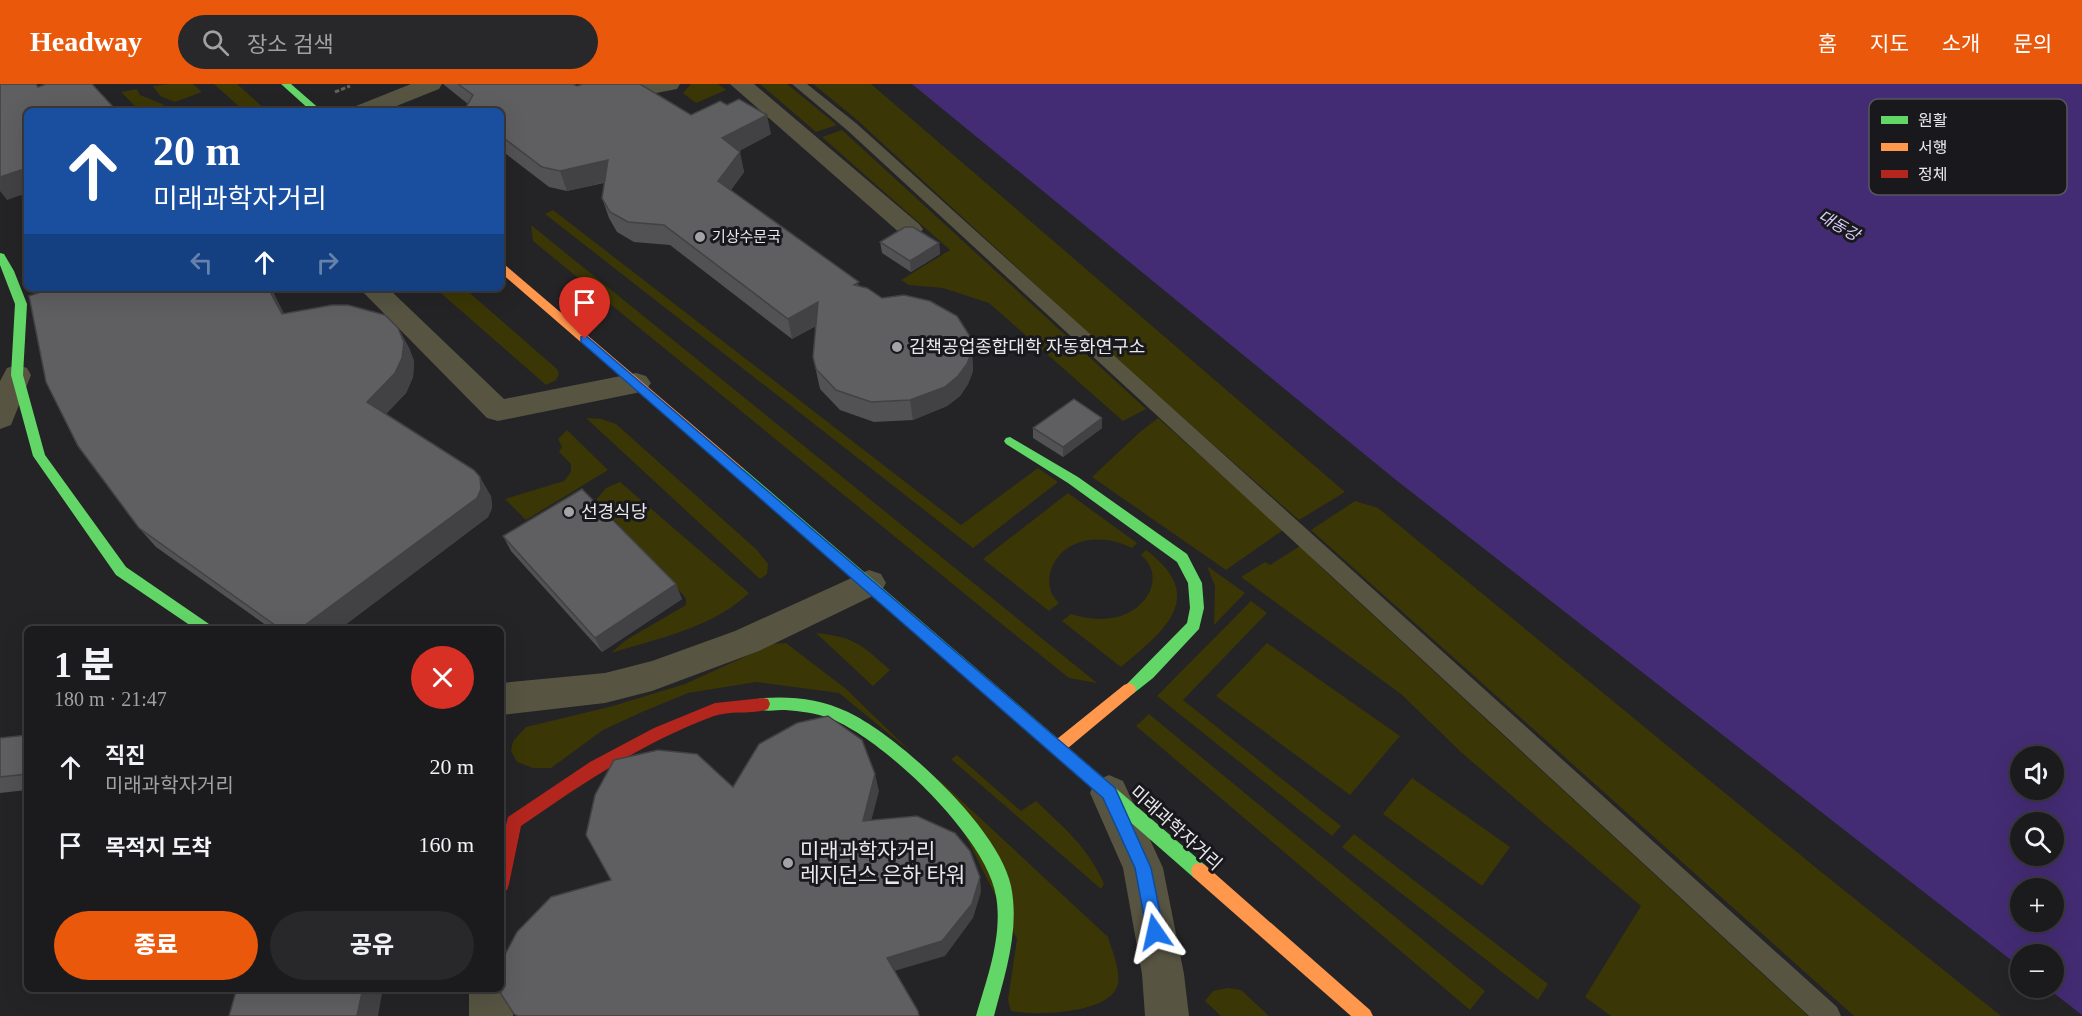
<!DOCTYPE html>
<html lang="ko">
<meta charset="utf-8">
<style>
body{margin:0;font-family:"Times New Roman","Noto Sans KR",serif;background:#282729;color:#f1f3f6;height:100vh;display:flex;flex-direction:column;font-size:22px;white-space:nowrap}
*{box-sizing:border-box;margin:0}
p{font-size:20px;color:#a0a1a3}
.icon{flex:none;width:33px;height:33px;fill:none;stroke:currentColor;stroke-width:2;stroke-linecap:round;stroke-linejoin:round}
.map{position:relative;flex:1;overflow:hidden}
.panel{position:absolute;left:24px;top:542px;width:480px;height:366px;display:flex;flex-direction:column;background:#1b1a1c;border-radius:9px;box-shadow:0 6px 24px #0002,0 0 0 2px #39383b}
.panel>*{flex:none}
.banner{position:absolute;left:24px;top:24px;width:480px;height:183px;border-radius:9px;box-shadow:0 6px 24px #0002,0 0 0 2px #39383b;background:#1a4fa0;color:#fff;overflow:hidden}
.tools{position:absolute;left:2010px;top:662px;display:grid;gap:12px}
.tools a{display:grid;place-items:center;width:54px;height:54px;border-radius:50%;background:#1b1a1c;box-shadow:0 6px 24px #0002,0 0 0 2px #39383b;font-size:30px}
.pin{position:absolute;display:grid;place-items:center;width:51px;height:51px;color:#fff;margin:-62px -26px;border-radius:50% 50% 50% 0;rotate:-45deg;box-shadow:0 0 6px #0007}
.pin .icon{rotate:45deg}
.me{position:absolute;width:66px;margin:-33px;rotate:349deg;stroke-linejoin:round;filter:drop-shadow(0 0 4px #0008)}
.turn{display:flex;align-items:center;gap:21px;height:126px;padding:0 30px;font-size:27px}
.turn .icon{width:78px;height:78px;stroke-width:2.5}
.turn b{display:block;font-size:42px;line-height:51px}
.lanes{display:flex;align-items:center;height:57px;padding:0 30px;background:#0003;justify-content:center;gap:30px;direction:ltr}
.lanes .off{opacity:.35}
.round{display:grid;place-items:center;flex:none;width:63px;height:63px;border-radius:32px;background:#282729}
.headline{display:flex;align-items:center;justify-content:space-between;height:102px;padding:0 30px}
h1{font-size:36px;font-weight:800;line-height:45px}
.primary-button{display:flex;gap:12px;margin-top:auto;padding:12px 30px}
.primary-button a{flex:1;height:69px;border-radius:36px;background:#ea580c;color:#fff;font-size:24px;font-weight:800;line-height:69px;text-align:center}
.primary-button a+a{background:#282729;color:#f1f3f6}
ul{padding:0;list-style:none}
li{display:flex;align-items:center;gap:18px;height:78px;padding:0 30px}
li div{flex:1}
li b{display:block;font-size:22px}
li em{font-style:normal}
header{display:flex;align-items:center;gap:36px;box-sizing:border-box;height:84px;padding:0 30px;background:#ea580c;color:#fff}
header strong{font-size:28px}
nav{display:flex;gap:33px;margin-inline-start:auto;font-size:21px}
.search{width:420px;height:54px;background:#282729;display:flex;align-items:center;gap:15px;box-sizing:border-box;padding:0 21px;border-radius:33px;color:#a0a1a3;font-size:22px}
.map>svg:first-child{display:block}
</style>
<header>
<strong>Headway</strong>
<div class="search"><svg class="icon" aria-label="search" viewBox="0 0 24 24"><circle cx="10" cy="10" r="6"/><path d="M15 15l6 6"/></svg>장소 검색</div>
<nav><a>홈</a><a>지도</a><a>소개</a><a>문의</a></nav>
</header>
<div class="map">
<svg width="2082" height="932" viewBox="0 0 2082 932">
<rect width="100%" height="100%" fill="#242326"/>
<!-- green -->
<g fill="#3b3605">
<path d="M169,0H193L202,8L175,18L160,12L153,2Z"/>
<path d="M214,0H237L267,27H244Z"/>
<path d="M691,0H718L726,6L696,19L683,9Z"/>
<path d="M760,0H787L837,41L816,48Z"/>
<path d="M813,0H871L1345,408L1299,436L1126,284L855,34Z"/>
<path d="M137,5L140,11L165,21L140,27L121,8Z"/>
<path d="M842,46L1146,325L1123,337L989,219L943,204L909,201L901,196L950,166L822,53Z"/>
<path d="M553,126L961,441L1038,384L1058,398L973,464L545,130Z"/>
<path d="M531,141L1097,599L1069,594L998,537L533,157Z"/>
<path d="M435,204H464L557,285L559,290L556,296L546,301Z"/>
<path d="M586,334L601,335L616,340L757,466L768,480L767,490L760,495Z"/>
<path d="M1158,334L1283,446L1226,486L1092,393L1140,348Z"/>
<path d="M567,346L608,386L526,436L505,415L564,397L571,388V380L559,368L562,363L558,355Z"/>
<path d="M620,398L749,509C712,544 659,554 611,569L626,556L686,521V514L596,416L606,404Z"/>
<path d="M1068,409L1137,459L1132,464C1114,455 1092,452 1073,461C1051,471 1040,502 1059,519L1049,527L983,475Z"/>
<path d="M1355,417L1378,424L1815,783L2001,932H1854L1311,446Z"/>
<path d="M1300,462L1325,487L1808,932H1611L1585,913L1641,822L1462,669L1401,610L1241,493L1265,478L1270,481Z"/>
<path d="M1146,466C1209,513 1164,547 1121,583L1062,537L1071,530C1088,536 1109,537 1126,530C1150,519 1164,491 1141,471Z"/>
<path d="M1207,482L1245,509L1214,541L1215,502Z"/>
<path d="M1251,517L1267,529L1183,616L1341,742L1332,752L1157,612Z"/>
<path d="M816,549C855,553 862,561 890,586L873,602Z"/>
<path d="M786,559L846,605L911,668L839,609L756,598L688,609L642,628L603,646L551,684H533L517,678L511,667L513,657L526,643L613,622L685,600L773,560Z"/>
<path d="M1267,559L1400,652L1350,711L1216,612Z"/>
<path d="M1149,630L1485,907L1470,926L1136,642Z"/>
<path d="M957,671L1021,727L1036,717C1064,744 1088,763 1104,800L1101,805L951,675Z"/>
<path d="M937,694L1108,853C1112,867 1122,888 1117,903C1107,930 1034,932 1011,927L1008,916L1017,855Z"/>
<path d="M1412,694L1510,763L1482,802L1383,730Z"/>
<path d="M1354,750L1548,900L1538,916L1342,763Z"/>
<path d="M1228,904L1241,906L1269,932H1221L1205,917L1213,907Z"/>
</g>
<!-- water -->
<path fill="#442c74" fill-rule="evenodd" d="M912,0H2082V931L2046,903H2054V870H2020V883L1396,396ZM2020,672H2054V705H2020ZM2020,738H2054V771H2020ZM2020,804H2054V837H2020Z"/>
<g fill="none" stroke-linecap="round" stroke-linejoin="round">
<!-- path -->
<path stroke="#636257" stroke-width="3" stroke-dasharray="4.5 2" stroke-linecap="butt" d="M335,8L350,2"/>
<!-- lane -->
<path fill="#575442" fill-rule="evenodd" d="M792,0H807L857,40L1837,923L1841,932H1809L847,46Z"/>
<!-- street -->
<g fill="#575442" fill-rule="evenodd">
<path d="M411,0H442L439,5L384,27H353L356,22Z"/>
<path d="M627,0H680L677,5L651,10L630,5Z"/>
<path d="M730,0H754L919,140L923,145L919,150L910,153L901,150Z"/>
<path d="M359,204H388L504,315L636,289L646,292L651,299L646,306L636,309L498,337L487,334Z"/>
<path d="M17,281L27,284L31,291L11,341L0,345V297L7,284Z"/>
<path d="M869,486L881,490L886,499L881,508L759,567L652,607L605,619L501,631V599L605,589L652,577L735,547Z"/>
<path d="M1109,691L1123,697L1163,784L1184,890L1189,932H1145L1142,890L1123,784L1090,709L1095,697Z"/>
<path d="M501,887L506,889L513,904V932H469V904H501Z"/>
</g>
<!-- fast -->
<g fill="#63d668" fill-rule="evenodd">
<path d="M281,0H291L322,27H311Z"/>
<path d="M0,169L4,170L14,187L27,220L23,291L45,371L126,483L209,540L211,544H194L116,491L33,372L11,291L15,220L0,181Z"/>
<path d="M1010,353L1078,393L1187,470L1202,499L1204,524L1199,545L1153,594L1134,609L1129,611L1124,609L1122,605L1187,539L1190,524L1188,499L1177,478L1068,399L1006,360L1004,357L1006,354Z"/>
<path d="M738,382L743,384L1205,781L1207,787L1205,793L1199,795L1193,793L733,390L732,387L733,384Z"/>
<path d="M763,614C792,612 821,615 848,628C900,653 999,744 1011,802C1020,846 1005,890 994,932H976C987,894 1003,852 996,812C987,754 883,654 829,634C815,629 800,627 785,626C776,626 766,628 758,625L756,620L758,615Z"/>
</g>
<!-- slow -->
<g fill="#ff974d" fill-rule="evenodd">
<path d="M501,180L505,181L743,384L744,387L743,390H733L501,189Z"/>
<path d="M1129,599L1134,601L1136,605L1134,609L1062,669L1057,671L1052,669L1049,664L1052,659L1124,601Z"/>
<path d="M1199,779L1205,781L1370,926L1373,932H1351L1193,793L1191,787L1193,781Z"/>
</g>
<!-- jam -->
<path fill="#b3261e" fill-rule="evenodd" d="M763,614L768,615L770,620L768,625C751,631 731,626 714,632C643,658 582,700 521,742L509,800L507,806L501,808V761L508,733L590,678L654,644L715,619Z"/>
</g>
<!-- wall -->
<g fill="#525153">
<path d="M443,0H573L577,2L771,50L739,67L744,88L731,106L860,202L882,214L971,254L973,287L968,300L960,312L947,322L913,336L874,338L840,326L820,305L813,273L816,242L792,255L670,161L634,158L617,148L609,134L602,114L604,99L567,107L549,103L501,66V27H466L465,25L468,20Z"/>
<path d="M880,158L939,159L940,170L911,188L882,169Z"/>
<path d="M53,204H271L284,230L398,244L409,264L414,277L413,293L406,309L386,330L491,412L492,424L488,433L341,544H270L156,463L139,444Z"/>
<path d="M1033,344H1102L1063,373L1033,354Z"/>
<path d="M503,452L682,515L602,568L511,467Z"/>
<path d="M27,651V706L0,709V654Z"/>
</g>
<!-- shaded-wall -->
<g fill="#424244">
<path d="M767,31L771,50L726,74L722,54Z"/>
<path d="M740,68L744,88L723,117L718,97Z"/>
<path d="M608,76L614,96L567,107L560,87Z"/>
<path d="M27,84V109L7,116L0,107V93Z"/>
<path d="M939,159L940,170L911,188L910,177Z"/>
<path d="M268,204H271L294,250L282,230Z"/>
<path d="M818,218L822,238L792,255L788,235Z"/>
<path d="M398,244L409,264L414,277L413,293L406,309L379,337L367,318Z"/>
<path d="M972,267L973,287L968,300L960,312L947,322L913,336L910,316Z"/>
<path d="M1102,334V344L1063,373V363Z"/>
<path d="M480,393L491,412L492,424L488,433L341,544H301Z"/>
<path d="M676,500L682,515L602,568L595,554Z"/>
<path d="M875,690L879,707L867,753L863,737Z"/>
<path d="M980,793L981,808L973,834L945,872L891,888L887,874Z"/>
<path d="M363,904H383L378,932H357Z"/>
</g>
<!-- building -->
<g fill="#5f5e61" stroke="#424244" stroke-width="1.5">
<path d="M0,0H36L38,3L46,0H92L117,27H27V84L0,93Z"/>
<path d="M458,0H573L577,2L583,0H640L691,31L720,17L727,21L739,15L767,31L722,54L740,68L718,97L859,198L854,201L867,204L882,214L904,211L930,217L957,232L971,254L972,267L967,280L958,292L945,303L910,316L871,318L836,306L816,285L813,273L818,218L788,235L664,141L628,138L610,128L602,114L608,76L560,87L542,83L501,52V27H468L465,25L473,11Z"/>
<path d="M905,143H913L939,159L910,177L880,158Z"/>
<path d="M53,204H268L282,230L332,221H348L385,231L398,244L404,258L402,274L395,289L367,318L474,386L480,393L481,405L477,414L301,544H279L139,444L78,362L46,298L29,212Z"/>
<path d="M1074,315L1102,334L1063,363L1033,344Z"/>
<path d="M582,405L676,500L595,554L503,452Z"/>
<path d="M828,632L862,656L875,690L863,737L917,732L955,749L970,767L980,793L972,820L942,857L887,874L918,927L919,932H518L514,930L501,910V878L517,848L551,813L611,796L586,751L595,711L614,676L658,666L697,670L733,703L759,660L797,639Z"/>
<path d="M27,651V690L0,693V654Z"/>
<path d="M237,904H363L357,932H229Z"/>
</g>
<!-- route -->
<path fill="#1a73e8" stroke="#114b97" stroke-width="1.5" d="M585,251L1115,704L1151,784L1164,848L1161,854L1155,856L1149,854L1147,848L1135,784L1103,714L581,258V253Z"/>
<!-- markers -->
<g fill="#a4a4a7" stroke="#19181d" stroke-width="2">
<circle cx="700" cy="153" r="6"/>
<circle cx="897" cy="263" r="6"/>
<circle cx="569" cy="428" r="6"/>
<circle cx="788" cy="779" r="6"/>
</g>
<g text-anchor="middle" stroke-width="6" stroke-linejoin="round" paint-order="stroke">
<!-- far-poi labels -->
<g font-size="15" fill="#e9e9ec" stroke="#19181d" text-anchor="start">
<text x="712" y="158">기상수문국</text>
</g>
<!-- far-water labels -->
<g font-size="16" font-style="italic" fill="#dad0fe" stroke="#19181d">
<text transform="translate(1839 141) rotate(30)" y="6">대동강</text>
</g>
<!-- poi labels -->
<g font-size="18" fill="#e9e9ec" stroke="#19181d" text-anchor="start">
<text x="909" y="269">김책공업종합대학 자동화연구소</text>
<text x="581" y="434">선경식당</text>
</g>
<!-- street labels -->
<g font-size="18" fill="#e9e9ec" stroke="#19181d">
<text transform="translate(1176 744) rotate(42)" y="6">미래과학자거리</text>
</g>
<!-- near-poi labels -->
<g font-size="21" fill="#e9e9ec" stroke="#19181d" text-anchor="start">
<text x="800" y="774">미래과학자거리<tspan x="800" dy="24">레지던스 은하 타워</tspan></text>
</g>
</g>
<!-- legend -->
<rect x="1869" y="15" width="198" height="96" rx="9" fill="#19181d" stroke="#57575b" stroke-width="1.5"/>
<rect x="1881" y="32" width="27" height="8" fill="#63d668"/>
<rect x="1881" y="59" width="27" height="8" fill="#ff974d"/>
<rect x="1881" y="86" width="27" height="8" fill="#b3261e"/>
<g font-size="16" fill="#e9e9ec">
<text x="1918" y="42">원활</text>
<text x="1918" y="69">서행</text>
<text x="1918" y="96">정체</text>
</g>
</svg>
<div class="tools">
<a><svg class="icon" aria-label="sound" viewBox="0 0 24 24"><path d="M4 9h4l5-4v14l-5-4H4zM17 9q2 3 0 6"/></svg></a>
<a><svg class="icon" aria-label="search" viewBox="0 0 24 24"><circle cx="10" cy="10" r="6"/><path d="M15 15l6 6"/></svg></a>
<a>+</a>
<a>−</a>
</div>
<div class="pin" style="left:585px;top:255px;background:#d93025"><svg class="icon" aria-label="arrive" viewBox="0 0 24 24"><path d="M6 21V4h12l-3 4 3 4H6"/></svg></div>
<svg class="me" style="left:1155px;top:848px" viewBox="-20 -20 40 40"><path d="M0-17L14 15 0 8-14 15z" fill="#1a73e8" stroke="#fff" stroke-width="4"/></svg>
<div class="banner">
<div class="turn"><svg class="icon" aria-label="ahead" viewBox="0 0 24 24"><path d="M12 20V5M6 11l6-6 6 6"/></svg><div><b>20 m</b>미래과학자거리</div></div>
<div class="lanes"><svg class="icon off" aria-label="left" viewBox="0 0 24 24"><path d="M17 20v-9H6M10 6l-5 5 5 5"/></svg><svg class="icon" aria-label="ahead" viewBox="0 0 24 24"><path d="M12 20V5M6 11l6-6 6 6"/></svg><svg class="icon off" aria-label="right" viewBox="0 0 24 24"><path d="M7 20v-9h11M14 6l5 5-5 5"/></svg></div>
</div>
<section class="panel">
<div class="headline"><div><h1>1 분</h1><p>180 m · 21:47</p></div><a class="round" style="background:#d93025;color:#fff"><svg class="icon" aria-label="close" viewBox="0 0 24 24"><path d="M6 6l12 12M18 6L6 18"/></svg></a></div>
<ul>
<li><svg class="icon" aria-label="ahead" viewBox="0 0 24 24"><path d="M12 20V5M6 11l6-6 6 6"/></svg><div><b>직진</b><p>미래과학자거리</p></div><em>20 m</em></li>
<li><svg class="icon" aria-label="arrive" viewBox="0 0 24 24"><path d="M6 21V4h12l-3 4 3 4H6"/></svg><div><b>목적지 도착</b></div><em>160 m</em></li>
</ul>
<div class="primary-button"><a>종료</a><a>공유</a></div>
</section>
</div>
